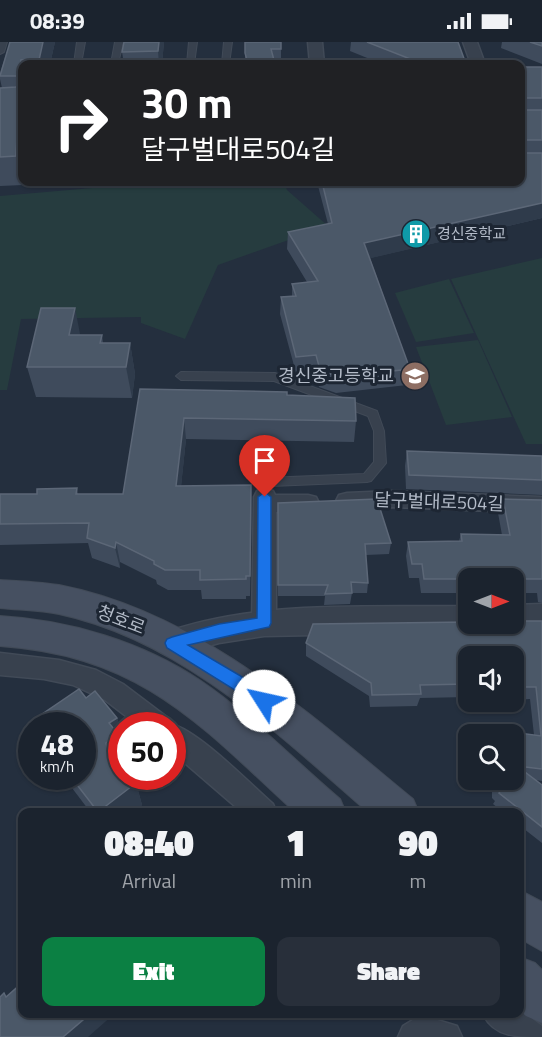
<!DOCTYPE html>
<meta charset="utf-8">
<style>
body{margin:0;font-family:"Titillium Web","Noto Sans KR",sans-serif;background:#282f3a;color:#f1f3f6;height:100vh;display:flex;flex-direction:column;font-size:22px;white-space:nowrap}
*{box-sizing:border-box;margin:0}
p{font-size:20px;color:#a0a4aa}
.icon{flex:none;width:33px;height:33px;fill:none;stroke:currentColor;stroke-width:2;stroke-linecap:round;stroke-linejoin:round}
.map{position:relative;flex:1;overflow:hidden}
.sheet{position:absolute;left:18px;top:766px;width:506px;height:210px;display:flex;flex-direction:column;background:#1b232e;border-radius:12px;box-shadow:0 2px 4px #0004,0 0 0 2px #39404a}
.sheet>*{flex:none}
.guide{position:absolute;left:18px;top:18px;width:507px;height:126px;border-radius:12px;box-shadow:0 2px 4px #0004,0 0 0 2px #39404a;background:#202124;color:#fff;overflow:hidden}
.needle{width:39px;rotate:90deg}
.controls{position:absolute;left:458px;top:526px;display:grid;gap:12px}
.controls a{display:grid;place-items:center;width:66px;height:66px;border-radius:12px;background:#1b232e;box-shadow:0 2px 4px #0004,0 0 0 2px #39404a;font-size:30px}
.speed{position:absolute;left:18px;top:670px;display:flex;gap:12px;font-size:30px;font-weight:700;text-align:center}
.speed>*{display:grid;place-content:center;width:78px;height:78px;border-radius:50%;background:#1b232e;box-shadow:0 2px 4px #0004,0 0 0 2px #39404a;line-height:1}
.speed small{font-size:15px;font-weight:400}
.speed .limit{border:9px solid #d22;background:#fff;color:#111}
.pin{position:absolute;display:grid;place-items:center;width:51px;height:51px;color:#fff;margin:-62px -26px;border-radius:50% 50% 50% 0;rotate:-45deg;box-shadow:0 0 6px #0007}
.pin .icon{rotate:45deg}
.me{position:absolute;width:66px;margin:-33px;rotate:305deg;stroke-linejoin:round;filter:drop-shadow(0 0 4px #0008)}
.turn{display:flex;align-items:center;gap:21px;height:126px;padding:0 24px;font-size:27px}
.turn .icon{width:78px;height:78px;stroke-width:2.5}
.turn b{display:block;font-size:42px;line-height:51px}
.eta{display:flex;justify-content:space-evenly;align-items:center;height:102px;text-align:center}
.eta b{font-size:36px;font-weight:800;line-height:42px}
.action{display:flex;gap:12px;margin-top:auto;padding:12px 24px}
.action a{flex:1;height:69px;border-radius:12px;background:#0b8043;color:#fff;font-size:24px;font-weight:800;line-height:69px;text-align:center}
.action a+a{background:#282f3a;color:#f1f3f6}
.status{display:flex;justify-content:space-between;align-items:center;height:42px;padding:0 30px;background:#1b232e;direction:ltr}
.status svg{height:16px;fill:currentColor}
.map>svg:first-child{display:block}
</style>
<div class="status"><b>08:39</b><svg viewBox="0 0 49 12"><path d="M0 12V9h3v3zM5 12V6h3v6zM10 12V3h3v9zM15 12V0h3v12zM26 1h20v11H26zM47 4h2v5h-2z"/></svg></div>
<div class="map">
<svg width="542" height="995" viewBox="0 0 542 995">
<rect width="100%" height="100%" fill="#242f3e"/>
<!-- green -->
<g fill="#263c3f">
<path d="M161,140H284L287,148L328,184L218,223L185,297L141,281V275L21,277L7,348H0V154Z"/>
<path d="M542,216V402H526L451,237Z"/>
<path d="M449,237L474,291L416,300L395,251Z"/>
<path d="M478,298L512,375L446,383L416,305Z"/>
</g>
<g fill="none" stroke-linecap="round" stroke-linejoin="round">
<!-- service casing -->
<g stroke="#414a57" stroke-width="2">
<g id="service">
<path d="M0,0H7L4,10L0,12Z"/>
<path d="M77,0H85L81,22H74Z"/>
<path d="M115,0H123L118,22H111Z"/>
<path d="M189,0H197L194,22H187Z"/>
<path d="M224,0H232L229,22H222Z"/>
<path d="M181,330L275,331L377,369L384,389L386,421L371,439L367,440L271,444L269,458H261L259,440L265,436L364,432L374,420V389L368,374L274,339L181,338L176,334Z"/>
</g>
</g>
<!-- minor casing -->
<g stroke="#414a57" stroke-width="3">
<g id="minor">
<path d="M308,0H322L324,22H310Z"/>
<path d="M463,0H477L485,22H471Z"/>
<path d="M265,447L273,449L275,453H308L316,455L319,461L316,467L308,469L276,470V581L272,588L264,591L256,588L252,581L254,455L257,449Z"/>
<path d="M393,449L542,455V471L393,465L347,467L339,465L336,459L339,453L347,451Z"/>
<path d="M0,611L59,618L96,628L123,642L168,676L171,682C199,689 249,741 273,762L277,771H243L172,710V684H139L105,658L73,643L44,637L0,633Z"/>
<path d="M519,967L542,984V995C517,995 494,995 483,972H519Z"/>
<path d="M421,973L457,984L462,995H398L403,984Z"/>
</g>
</g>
<!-- tertiary casing -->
<g stroke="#414a57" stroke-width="3">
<g id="tertiary">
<path d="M542,562V588L513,589L502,585L501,582H513V563Z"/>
<path d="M468,564V582H481L479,586L468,590L264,594L219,601L172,614L161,610L157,601L161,592C257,557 367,566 468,564Z"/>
</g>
</g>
<!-- secondary casing -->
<g stroke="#414a57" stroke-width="2">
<g id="secondary">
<path d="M0,538C19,539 40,540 59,543C198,570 307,670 413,757L419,771H369C278,692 181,598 59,572C40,568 19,568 0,566Z"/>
<path d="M0,574C70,578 143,600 201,639C251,673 294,718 340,757L346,771H296C199,682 142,614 0,604Z"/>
<path d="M519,848L542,860V909L519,896Z"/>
<path d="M519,915L535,921L542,928V981L526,974L519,968Z"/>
</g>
</g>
<!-- service -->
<use href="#service" fill="#38414e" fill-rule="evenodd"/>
<!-- minor -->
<use href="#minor" fill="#38414e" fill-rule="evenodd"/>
<!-- tertiary -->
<use href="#tertiary" fill="#38414e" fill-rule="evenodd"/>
<!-- secondary -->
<use href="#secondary" fill="#465061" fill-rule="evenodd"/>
</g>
<!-- wall -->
<g fill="#3f4b5c">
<path d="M10,0H55L50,22H22L23,143L0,144V46H2L0,37V31Z"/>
<path d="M164,0L162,22H124L122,10Z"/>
<rect x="245" y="0" width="36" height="22"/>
<path d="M351,0H458L466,22H382L350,9Z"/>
<path d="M502,0H542V22L501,6Z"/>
<path d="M520,25H542V176L370,216L410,327L407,343L336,351L319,345L315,329L296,331L280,272L281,255L292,254V242L307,240L287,207L288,190L328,182L317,140H520Z"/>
<path d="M80,293H102L103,301H130L135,332L132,356L36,355L27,325Z"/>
<path d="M140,347L287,353L356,379L354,400L186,397L181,444L252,464L250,554H246V557H202L201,548H168L157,542L156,538L120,520V526L92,516L88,501L0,503V452H37L77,446L78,452H123Z"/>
<path d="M407,409L542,414V453L406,447L405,424Z"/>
<path d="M503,457L542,458V561L538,560L537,551H513V537H468V551H421L419,536H409L406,514L408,500L459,499L461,492L502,493L498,471Z"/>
<path d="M278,461L391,501L389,512L366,513L368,541L367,551H352L350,562L324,563L325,554H278Z"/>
<path d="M542,579V739L535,738L542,743V801L519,783V771H504L493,762L495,759L492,756V738H513V693H494L496,688L534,693L530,657L513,658V615H468V655L420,656L417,664L370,665L369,654L306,614V601Z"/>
<path d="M86,656L117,676L122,692V701L119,720L136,741L142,763L132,771H91L69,742L64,745L57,735H82V684H34L32,679Z"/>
</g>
<!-- shaded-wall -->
<g fill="#2f3b4b">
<path d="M43,0H55L50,22H40L39,18Z"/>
<path d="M159,0H164L162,22H159L158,9Z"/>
<path d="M21,18L22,28L23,143L16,114Z"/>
<path d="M542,161V176L363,218L364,201Z"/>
<path d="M75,266L81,297L69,293Z"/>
<path d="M130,301L135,332L132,356L126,325Z"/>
<path d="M184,376L186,397L179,464L176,444Z"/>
<path d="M251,443L252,464L250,554V534Z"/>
<path d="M116,500L120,520V526L115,506Z"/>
<path d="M117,676L122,692V718L114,724L106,701L109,681Z"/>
<path d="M60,735H66L69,742L64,745Z"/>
<path d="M136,741L142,763L132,771H98V770Z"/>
<path d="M90,972H114L88,995H63Z"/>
</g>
<!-- building -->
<g fill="#4b5868" stroke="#5c6777" stroke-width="1.5">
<path d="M10,0H43L39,18H21L16,114L0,115V46L16,45L18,43V34H0Z"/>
<path d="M124,0H159L158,9L122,10Z"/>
<path d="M245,0H281V7H271L275,22H248L245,11Z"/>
<path d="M367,0H458L466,22H423Z"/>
<path d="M530,0H542V4Z"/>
<path d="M520,25H542V56H522L521,66L524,68H542V98H522V111H542V161L364,201L410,327L337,335L320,328L316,313L296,315L281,255L296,254L292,242L318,239L288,190L332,181L322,140H520Z"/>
<path d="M41,266H75L69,293H102L100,301H130L126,325H27Z"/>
<path d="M140,347L287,350V353L355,356L356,379L184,376L176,444L251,443L250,534H246V537L200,538V528H165L154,522V519L116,500L115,506L87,496L89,481L0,482V452H37V447L77,446L76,452H123Z"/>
<path d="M407,409L542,414V438L409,433Z"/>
<path d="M377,457L391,501L365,502L368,541L351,540L352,551L325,552L328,543H278V461Z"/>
<path d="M503,457L542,458V537H424L422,522H412L408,500L462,499L461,492L510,493Z"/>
<path d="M513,579H542V727L517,724L542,743V785L499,751L501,748L498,745V738H513V693H496V688L541,694L536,645H513V615H468V642L420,643L421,652L372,653L371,641L306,601L313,582L468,580V582H513Z"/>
<path d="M79,647L86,656L95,649L117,676L109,681L118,692L106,701L107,705L122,723V735H131L136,741L98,770L71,735H82V684H35L32,679Z"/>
<path d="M22,941V972H90L63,995H0V955L4,951L6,955Z"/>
</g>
<!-- route -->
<path fill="#1a73e8" stroke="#114b97" stroke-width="1.5" d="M265,450L271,455V581L269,585L188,603L239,633L270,654L272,659L270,664L264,666L167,606L165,601L167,597L172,595L219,582L257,576L258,455Z"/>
<!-- icons -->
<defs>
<g id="building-disc" transform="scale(1.5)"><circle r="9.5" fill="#0f9aa8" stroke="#1d2633"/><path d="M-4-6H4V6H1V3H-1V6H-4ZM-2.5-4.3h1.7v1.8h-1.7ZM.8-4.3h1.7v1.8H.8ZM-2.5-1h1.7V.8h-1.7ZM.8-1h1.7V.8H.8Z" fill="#fff"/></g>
<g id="school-disc" transform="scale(1.5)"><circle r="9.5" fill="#8d6e63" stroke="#1d2633"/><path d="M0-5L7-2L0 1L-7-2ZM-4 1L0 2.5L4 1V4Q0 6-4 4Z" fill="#fff"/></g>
</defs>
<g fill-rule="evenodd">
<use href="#building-disc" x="416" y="192"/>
<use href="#school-disc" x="415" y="334"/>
</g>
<g text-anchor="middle" stroke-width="6" stroke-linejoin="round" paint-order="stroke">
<!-- far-poi labels -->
<g font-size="15" fill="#b4bcc9" stroke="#1d2633" text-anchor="start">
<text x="437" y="197">경신중학교</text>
</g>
<!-- poi labels -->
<g font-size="18" fill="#b4bcc9" stroke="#1d2633" text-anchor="end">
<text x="394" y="340">경신중고등학교</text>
</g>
<!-- street labels -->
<g font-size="18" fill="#b4bcc9" stroke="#1d2633">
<text transform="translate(439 460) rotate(2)" y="6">달구벌대로504길</text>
<text transform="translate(121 578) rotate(21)" y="6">청호로</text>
</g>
</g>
</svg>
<div class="controls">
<a><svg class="needle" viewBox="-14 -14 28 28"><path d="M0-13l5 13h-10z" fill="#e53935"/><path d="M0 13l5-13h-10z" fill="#a0a4aa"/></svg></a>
<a><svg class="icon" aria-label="sound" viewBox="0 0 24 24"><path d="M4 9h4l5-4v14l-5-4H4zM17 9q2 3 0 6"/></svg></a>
<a><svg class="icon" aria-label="search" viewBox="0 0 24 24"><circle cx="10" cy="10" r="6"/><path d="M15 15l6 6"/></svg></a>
</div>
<div class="speed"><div>48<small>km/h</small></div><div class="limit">50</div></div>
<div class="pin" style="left:265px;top:455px;background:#d93025"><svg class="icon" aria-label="arrive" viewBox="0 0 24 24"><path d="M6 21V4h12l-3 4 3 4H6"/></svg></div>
<svg class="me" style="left:264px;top:659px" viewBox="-20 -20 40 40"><circle r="19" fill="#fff"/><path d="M0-13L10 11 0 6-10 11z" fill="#1a73e8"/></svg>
<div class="guide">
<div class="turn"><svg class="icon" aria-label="right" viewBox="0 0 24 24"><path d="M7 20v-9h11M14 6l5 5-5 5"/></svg><div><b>30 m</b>달구벌대로504길</div></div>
</div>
<section class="sheet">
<div class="eta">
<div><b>08:40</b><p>Arrival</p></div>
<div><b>1</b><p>min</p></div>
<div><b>90</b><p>m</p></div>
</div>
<div class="action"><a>Exit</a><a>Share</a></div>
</section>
</div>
